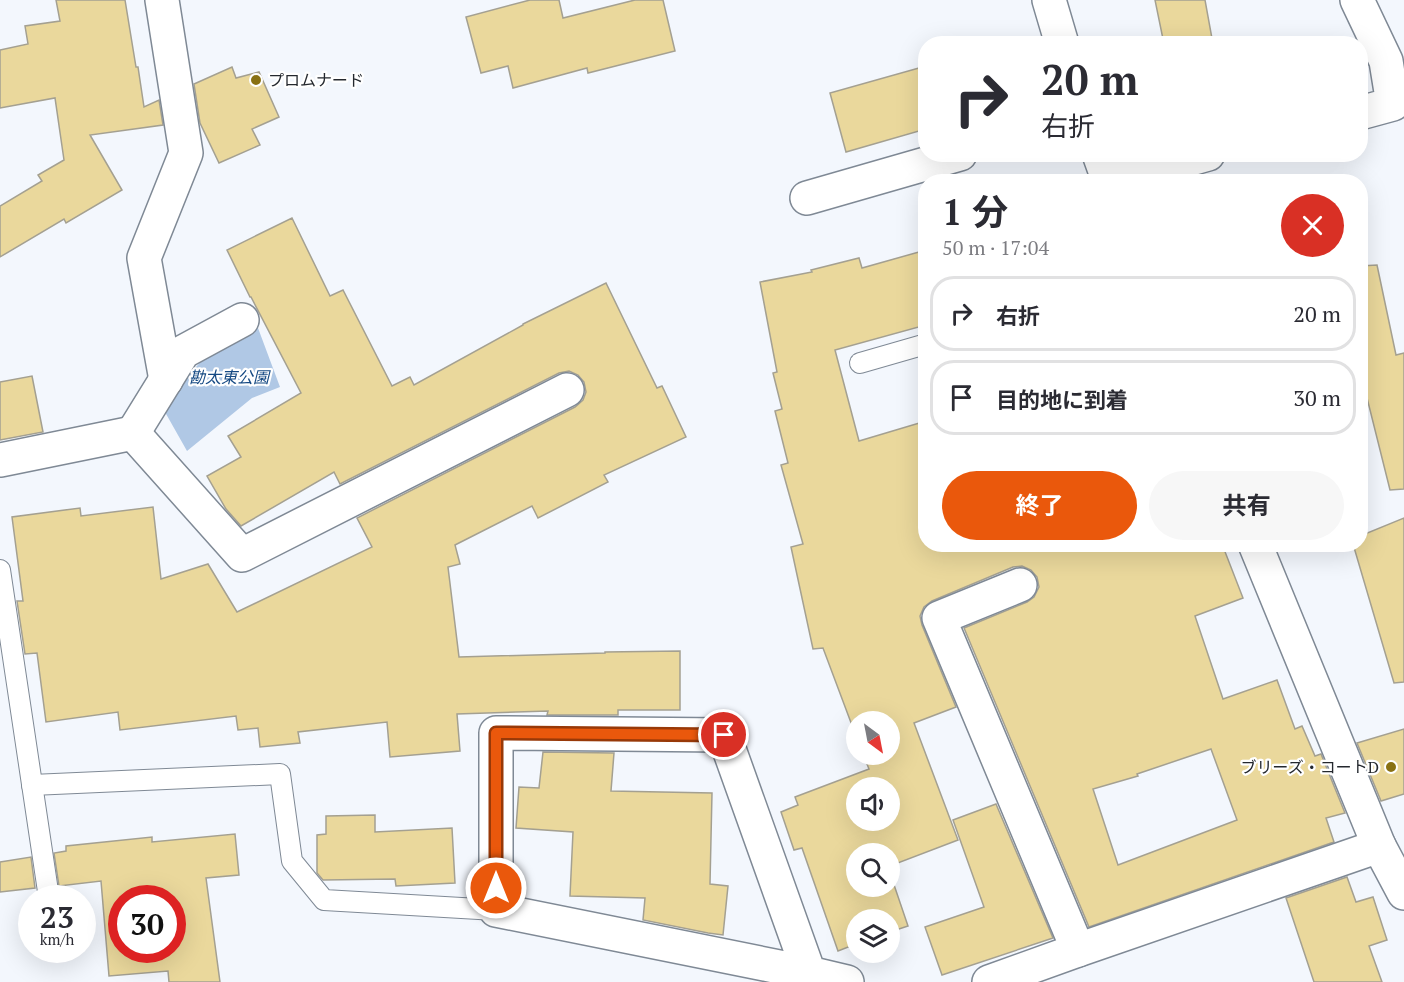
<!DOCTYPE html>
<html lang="ja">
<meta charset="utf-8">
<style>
body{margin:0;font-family:"PT Serif","Noto Sans JP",serif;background:#f7f7f7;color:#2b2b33;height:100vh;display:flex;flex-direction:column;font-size:22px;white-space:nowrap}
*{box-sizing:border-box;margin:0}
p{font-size:20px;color:#7c7c81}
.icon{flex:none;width:33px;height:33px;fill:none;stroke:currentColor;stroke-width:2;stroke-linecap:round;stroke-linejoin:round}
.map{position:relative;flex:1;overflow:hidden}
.drawer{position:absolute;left:918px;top:174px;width:450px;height:378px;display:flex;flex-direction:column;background:#fff;border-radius:24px;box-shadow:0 6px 24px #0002}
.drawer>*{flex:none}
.guide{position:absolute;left:918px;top:36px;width:450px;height:126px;border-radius:24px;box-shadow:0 6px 24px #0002;background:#fff;color:#2b2b33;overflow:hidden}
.needle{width:39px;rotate:148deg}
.fabs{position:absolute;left:846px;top:711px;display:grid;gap:12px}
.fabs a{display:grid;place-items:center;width:54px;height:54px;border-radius:50%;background:#fff;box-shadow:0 6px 24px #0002;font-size:30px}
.speed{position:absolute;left:18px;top:885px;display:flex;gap:12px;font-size:30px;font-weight:700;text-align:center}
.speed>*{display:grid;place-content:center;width:78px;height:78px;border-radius:50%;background:#fff;box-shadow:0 6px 24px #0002;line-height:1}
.speed small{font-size:15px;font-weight:400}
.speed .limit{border:9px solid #d22;background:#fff;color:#111}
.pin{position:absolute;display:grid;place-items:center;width:51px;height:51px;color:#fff;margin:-26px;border:3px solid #fff;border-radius:50%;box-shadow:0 2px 6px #0007}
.me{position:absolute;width:66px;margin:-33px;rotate:0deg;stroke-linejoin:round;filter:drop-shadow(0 0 4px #0008)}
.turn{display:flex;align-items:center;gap:21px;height:126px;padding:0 24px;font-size:27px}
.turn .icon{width:78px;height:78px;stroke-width:2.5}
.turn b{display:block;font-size:42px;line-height:51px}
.round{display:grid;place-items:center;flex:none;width:63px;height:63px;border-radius:32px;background:#f7f7f7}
.headline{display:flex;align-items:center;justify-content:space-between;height:102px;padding:0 24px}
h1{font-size:36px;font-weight:700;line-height:45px}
.primary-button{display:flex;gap:12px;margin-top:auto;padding:12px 24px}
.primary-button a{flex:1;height:69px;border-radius:36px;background:#ea580c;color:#fff;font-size:24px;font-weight:700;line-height:69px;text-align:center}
.primary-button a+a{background:#f7f7f7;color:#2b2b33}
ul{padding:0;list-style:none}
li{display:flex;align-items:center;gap:18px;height:75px;margin:0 12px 9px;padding:0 12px;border:3px solid #e1e1e2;border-radius:24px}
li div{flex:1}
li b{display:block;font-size:22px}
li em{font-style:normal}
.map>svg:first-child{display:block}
</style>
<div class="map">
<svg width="1404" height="982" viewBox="0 0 1404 982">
<rect width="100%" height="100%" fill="#f3f7fd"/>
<!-- green -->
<path fill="#b0c8e5" d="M258,328L280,387L252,398L187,451L161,405L207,355Z"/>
<!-- building -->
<g fill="#ead89c" stroke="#a4a091" stroke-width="1.5" fill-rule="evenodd">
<path d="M56,0H125L136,67H138L144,107L159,100L163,125L90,135L122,190L66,223L64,219L0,257V206L42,181L38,175L64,160L55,98L0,108V50L28,44L25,26L60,21Z"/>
<path d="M530,0H559L563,18L635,0H663L675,51L588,73L587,68L513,88L508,66L481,73L466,17Z"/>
<path d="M1155,0H1205L1213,44H1164Z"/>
<path d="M926,66V129L846,152L830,93Z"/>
<path d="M232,67L236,78L259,72L279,117L252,129L260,145L219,163L200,123L194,84Z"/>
<path d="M292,218L330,296L343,290L392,386L410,377L414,385L523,325V324L606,283L657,388L662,386L686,437L604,475L608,482L538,518L532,506L455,545L460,564L448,567L459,657L605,653V652L680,651V710H618V715H547L548,711L457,714L460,751L390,757L387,722L298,732L300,743L260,747L258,728L238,730L236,716L120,730L118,712L46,722L37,653L25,654L17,601H23L12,517L80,508L81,516L153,507L161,579L208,564L237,612L372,547L357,518L575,407L583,400L586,392L584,382L578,375L569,371L559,373L340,484L334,472L241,526L226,509L207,476L241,457L228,436L301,393L251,297H250L227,250Z"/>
<path d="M926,250V325L835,350L859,441L926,421V544H1222L1243,598L1195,616L1223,699L1277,680L1295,729L1302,726L1315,756L1321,754L1345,813L1326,818L1334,842L1089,927L964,628L1027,602L1034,597L1039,587L1037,577L1031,570L1022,566L1013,567L932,601L924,607L920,616L922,625L956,707L914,723L958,840L890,866V854H856V886H890V873L908,926L890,932V920H856V944L838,951L802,848L794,850L781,812L798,805L795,797L869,769L863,754H890V722H856V736L823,648L813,649L791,547L803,544L781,465L788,463L775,411L782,409L773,373L777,372L760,282L812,272L811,270L859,258L862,268ZM1211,749L1237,820L1118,865L1093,789L1138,776L1137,774ZM856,788H890V820H856Z"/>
<path d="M1377,265L1396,355L1404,353V489L1390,490L1360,370V266Z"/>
<path d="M32,376L43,432L0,440V382Z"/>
<path d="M1404,518V682L1394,683L1353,544H1360V536Z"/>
<path d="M1404,729V794L1381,801L1357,743Z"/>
<path d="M543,752L614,753L611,791L712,793L710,884L728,886L723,935L708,933L643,920L645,898L570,896L573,832L516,828L519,787L539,788Z"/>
<path d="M996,804L1053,938L942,975L925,927L984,907L953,820Z"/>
<path d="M375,815V832L452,828L455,883L396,886L395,879L323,880L317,873V835L326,834V816Z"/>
<path d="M235,834L239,875L206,878L220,982H169L168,971L109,976L101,881L59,886L54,853L66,851V846L152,837V842ZM122,898H172V950H122Z"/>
<path d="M31,857L35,888L0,892V862Z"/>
<path d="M1347,877L1356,902L1373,897L1387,940L1369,946L1382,982H1314L1286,898Z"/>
</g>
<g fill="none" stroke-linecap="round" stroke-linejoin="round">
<!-- lane casing -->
<g stroke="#7f8995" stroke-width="22">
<g id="lane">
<path d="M860,363L926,344"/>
<path d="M0,570L49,898"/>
<path d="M32,785L280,774L292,861L324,900L496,910"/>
</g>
</g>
<!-- street casing -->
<g stroke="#7f8995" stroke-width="36">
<g id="street">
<path d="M162,0L186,153L144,258L166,380"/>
<path d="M1049,0L1062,44"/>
<path d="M1357,0L1386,61L1393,104L1360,113"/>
<path d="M1099,154L1109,182L1208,154"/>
<path d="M807,198L960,154"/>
<path d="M133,433L183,352L242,320"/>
<path d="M0,460L133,433L242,555L567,390"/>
<path d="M1255,544L1379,846L1404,893"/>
<path d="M1020,585L939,618L1078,950"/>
<path d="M809,973L724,735L496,733V910L809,973L847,982"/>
<path d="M989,982L1078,950L1379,846"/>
</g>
</g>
<!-- lane -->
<use href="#lane" stroke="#fff" stroke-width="20"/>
<!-- street -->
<use href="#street" stroke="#fff" stroke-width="33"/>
</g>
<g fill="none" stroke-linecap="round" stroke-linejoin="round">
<!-- route casing -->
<g stroke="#983908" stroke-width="15">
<path id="route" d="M496,888V733L724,735"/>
</g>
<!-- route -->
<use href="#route" stroke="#ea580c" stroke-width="10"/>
</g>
<!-- markers -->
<g fill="#897113" stroke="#fff" stroke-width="2">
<circle cx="256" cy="80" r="6"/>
<circle cx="1391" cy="767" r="6"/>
</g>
<g text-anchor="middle" stroke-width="4.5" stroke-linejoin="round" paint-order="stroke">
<!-- poi labels -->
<g font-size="16" fill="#24282e" stroke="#fff" text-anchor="start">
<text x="268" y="86">プロムナード</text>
<text x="1379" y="773" text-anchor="end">ブリーズ・コートD</text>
</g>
<!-- park labels -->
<g font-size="16" font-style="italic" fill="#154983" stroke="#fff">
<text x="229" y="383">勘太東公園</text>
</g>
</g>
</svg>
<div class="fabs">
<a><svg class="needle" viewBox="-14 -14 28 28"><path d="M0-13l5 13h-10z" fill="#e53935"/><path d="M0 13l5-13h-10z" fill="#7c7c81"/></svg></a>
<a><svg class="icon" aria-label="sound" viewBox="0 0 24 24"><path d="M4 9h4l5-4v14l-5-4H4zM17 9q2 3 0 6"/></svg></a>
<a><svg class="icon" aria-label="search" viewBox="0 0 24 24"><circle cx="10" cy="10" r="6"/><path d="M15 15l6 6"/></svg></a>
<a><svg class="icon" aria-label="layers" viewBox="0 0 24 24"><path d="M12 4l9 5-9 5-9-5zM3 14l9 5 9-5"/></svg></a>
</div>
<div class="speed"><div>23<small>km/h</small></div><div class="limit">30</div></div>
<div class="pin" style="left:724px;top:735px;background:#d93025"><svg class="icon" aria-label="arrive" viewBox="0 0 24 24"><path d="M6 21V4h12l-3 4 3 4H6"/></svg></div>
<svg class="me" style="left:496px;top:888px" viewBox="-20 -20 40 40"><circle r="17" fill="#ea580c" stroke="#fff" stroke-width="3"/><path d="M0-11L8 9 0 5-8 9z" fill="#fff"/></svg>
<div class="guide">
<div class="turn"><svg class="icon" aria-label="right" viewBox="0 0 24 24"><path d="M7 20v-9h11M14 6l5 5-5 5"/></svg><div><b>20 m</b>右折</div></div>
</div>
<section class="drawer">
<div class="headline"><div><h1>1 分</h1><p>50 m · 17:04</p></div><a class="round" style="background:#d93025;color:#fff"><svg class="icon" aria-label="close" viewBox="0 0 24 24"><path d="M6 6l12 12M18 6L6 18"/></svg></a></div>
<ul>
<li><svg class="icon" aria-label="right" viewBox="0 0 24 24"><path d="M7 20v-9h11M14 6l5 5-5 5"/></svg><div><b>右折</b></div><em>20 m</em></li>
<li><svg class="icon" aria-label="arrive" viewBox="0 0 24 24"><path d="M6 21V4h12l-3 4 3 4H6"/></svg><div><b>目的地に到着</b></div><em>30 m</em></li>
</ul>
<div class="primary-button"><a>終了</a><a>共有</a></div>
</section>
</div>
